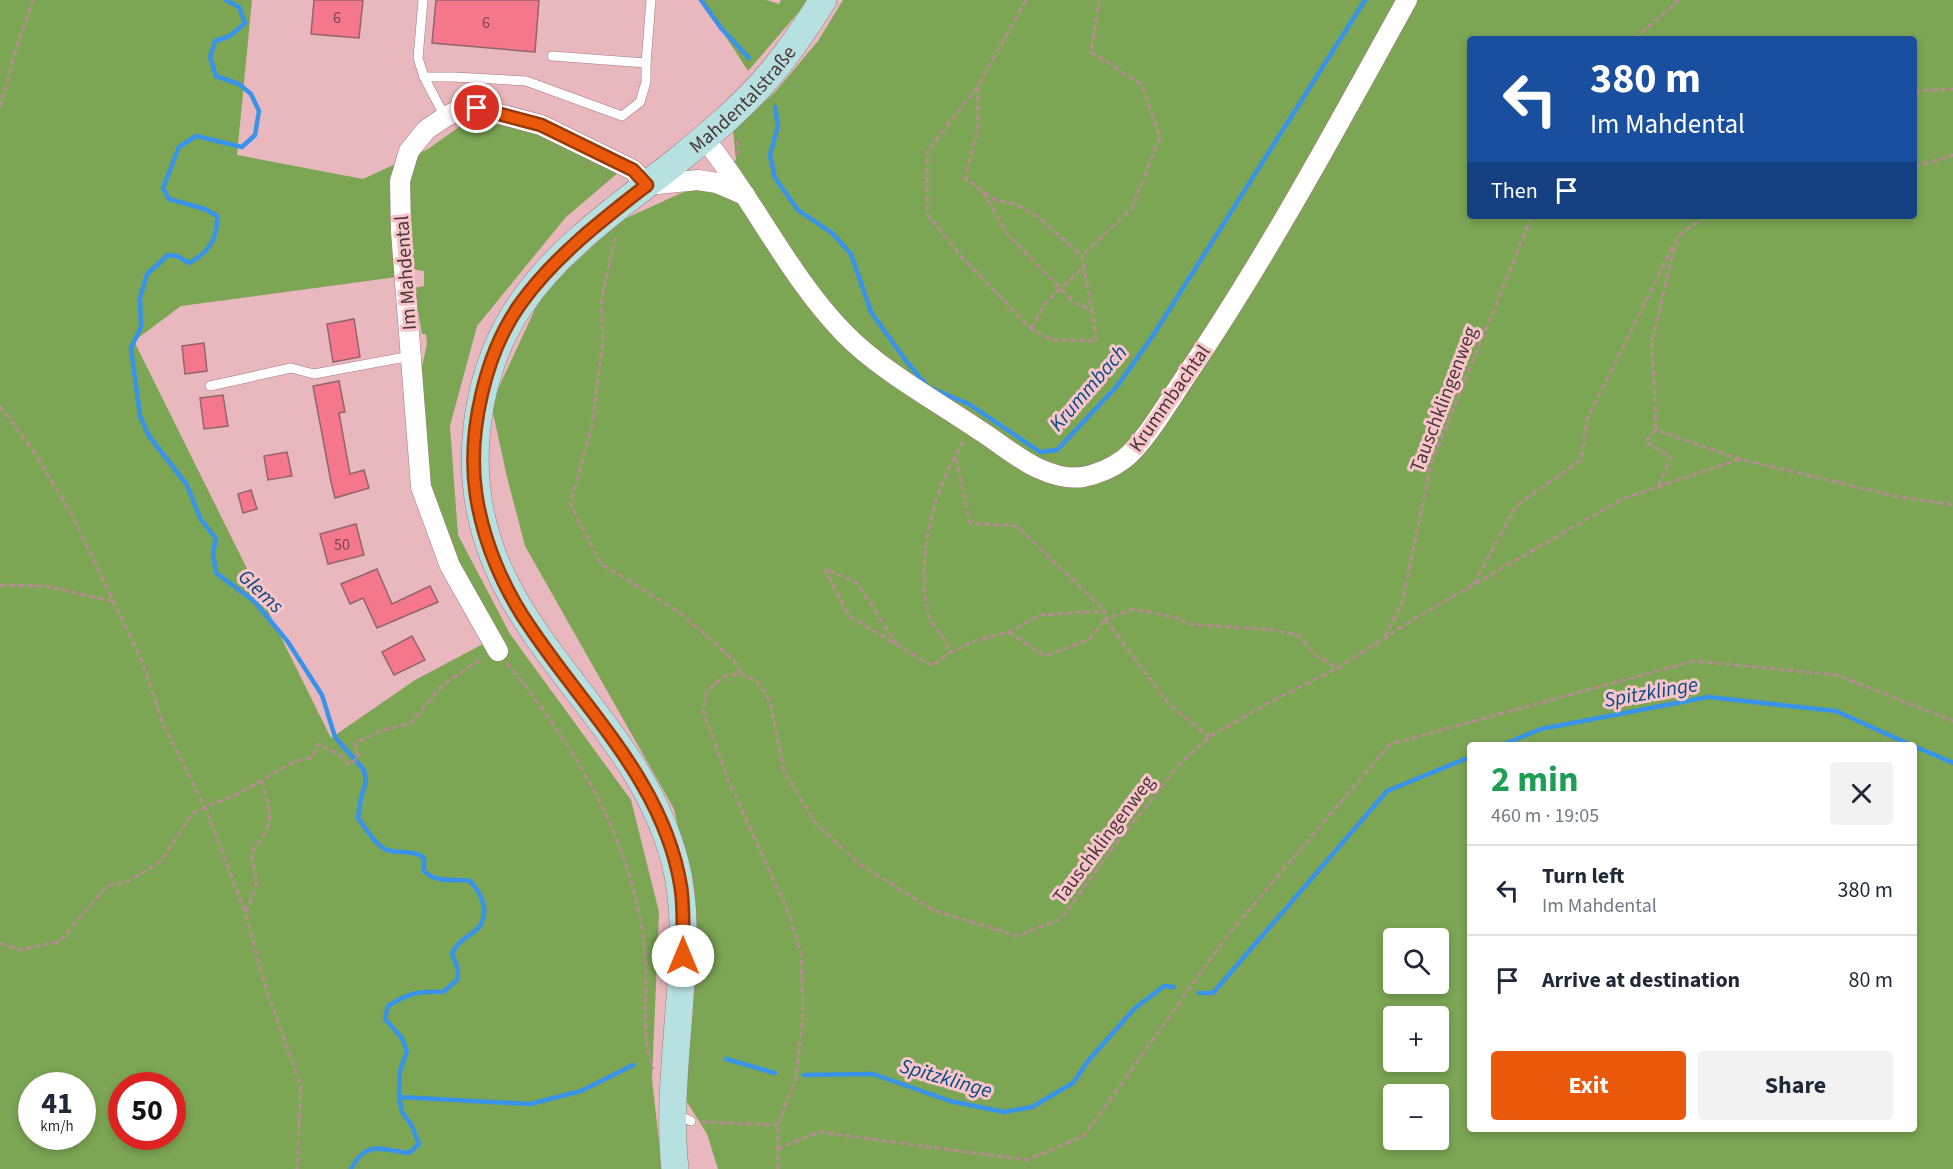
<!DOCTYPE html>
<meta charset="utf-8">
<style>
body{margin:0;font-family:"Source Sans 3",sans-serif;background:#f2f2f3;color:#1f2937;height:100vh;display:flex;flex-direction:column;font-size:22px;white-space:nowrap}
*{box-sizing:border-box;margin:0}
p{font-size:20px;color:#747a83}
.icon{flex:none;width:33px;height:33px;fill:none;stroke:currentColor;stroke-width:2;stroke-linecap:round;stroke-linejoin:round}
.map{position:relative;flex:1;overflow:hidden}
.details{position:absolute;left:1467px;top:742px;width:450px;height:390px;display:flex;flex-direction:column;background:#fff;border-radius:6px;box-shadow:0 3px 9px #0003}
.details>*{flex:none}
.banner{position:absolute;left:1467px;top:36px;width:450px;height:183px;border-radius:6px;box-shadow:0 3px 9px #0003;background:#1a4fa0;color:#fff;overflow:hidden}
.tools{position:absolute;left:1383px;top:928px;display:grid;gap:12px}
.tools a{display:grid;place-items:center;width:66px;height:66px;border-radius:6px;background:#fff;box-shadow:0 3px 9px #0003;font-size:30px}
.speed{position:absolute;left:18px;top:1072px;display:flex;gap:12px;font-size:30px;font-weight:700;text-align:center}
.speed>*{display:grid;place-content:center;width:78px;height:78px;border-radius:50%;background:#fff;box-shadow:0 3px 9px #0003;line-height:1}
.speed small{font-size:15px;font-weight:400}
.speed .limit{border:9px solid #d22;background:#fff;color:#111}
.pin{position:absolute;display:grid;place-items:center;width:51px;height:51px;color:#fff;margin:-26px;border:3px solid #fff;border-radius:50%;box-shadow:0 2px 6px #0007}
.me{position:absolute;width:66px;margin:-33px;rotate:0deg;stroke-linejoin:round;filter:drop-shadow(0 0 4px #0008)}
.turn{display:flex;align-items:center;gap:21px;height:126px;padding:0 24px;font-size:27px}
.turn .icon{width:78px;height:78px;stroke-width:2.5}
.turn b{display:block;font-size:42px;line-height:51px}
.then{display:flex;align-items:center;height:57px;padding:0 24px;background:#0003;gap:12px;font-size:22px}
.round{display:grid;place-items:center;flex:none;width:63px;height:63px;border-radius:6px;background:#f2f2f3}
.head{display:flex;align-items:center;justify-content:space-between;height:102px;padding:0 24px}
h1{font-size:36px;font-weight:700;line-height:45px;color:#1e9e55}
.action{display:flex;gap:12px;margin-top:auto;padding:12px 24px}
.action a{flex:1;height:69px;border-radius:6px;background:#ea580c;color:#fff;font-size:24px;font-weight:700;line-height:69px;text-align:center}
.action a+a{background:#f2f2f3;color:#1f2937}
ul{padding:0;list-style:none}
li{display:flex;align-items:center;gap:18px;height:90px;padding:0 24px;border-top:2px solid #e0e1e3}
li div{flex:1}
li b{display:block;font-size:22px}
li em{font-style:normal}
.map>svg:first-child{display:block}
</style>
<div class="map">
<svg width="1953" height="1169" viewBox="0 0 1953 1169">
<rect width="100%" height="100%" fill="#e9b8be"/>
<!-- green -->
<g fill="#7ca554" fill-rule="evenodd">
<path d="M0,0H252L237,155L363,179L428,149L469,120L542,132L619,172L566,217L477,326L450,426L458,535L510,634L631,800L659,912L652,1079L662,1169H0ZM404,268L424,271V286L414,288L422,334H426L427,344L414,402L434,548L483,644L415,680L331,738L134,341L181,306L404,276ZM32,1086H82V1137H32ZM122,1086H172V1137H122Z"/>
<path d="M702,0H766L779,4L781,0H809L748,71Z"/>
<path d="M843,0H1953V1169H718L707,1134L685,1099L697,952L690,879L674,809L525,546L507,477L491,404L543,292L620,221L679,194L706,184L736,160L733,131L775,92L818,41ZM1470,39H1914V216H1470ZM1470,746H1914V1130H1470ZM1394,939H1438V984H1394ZM1394,1017H1438V1062H1394ZM1394,1095H1438V1140H1394Z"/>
</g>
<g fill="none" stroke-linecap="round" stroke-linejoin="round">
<!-- stream -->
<g stroke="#3a93ea" stroke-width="4.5">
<path d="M226,0L239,7L245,23L230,36L215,41L210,57L216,76L239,84L251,94L259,111L255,135L242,147L196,136L179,147L163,188L169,199L205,209L217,216C218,239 208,253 189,263L177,256L168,255L147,274L140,298L141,327L131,348L140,416L149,436L187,485L200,518L216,539L213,553L216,573L254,601L288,642L322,695L335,737L364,770L366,782L361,798L358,818C366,828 375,845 387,850C400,854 413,849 424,858V871C436,884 454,878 470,881C480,892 489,908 481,924C474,936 459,937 452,954L458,969L457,980L443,992C418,991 409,993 388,1006L385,1019L402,1038L407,1051L400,1071L399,1097L402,1112L412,1126L419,1144L409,1153C380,1150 367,1139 351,1169"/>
<path d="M701,0L721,28L749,58"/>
<path d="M775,107L778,126L770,155L775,178L798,210L832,233L851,254L871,312L906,361L928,387L969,404L1040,452L1057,450L1118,385L1152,337L1365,0"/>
<path d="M1499,746L1541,729L1708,697L1836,711L1913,746"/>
<path d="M1914,746L1953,763"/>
<path d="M1199,993H1213L1387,791L1470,757"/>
<path d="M726,1059L775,1073"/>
<path d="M804,1075L873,1074L950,1101L1004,1112L1032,1107L1073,1083L1088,1061L1134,1009L1164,986L1174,987"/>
<path d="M399,1097L530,1104L581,1091L633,1065"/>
</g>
</g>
<!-- building -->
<g fill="#f5778c" stroke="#91656a" stroke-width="1.5">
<path d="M314,0H363L359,38L311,34Z"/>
<path d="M436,0H539L535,52L432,43Z"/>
<path d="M354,319L360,357L333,362L327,324Z"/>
<path d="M204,343L207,371L185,374L182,346Z"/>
<path d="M339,381L345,412L339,413L350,474L364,470L369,488L335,498L331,482L313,386Z"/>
<path d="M223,395L228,426L204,429L200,398Z"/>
<path d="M287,452L292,476L268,480L264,456Z"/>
<path d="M251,490L257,509L243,513L238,494Z"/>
<path d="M356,524L364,555L328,564L320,534Z"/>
<path d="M377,569L392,604L430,586L438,602L377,628L363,598L350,604L341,584Z"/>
<path d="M412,636L425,660L394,675L382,652Z"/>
</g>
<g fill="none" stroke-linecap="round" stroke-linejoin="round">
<!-- service casing -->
<g stroke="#a5787d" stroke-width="10">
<g id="service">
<path d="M423,0L418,58L424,77"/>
<path d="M646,63L651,0"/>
<path d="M445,117L424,77H454L526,81L622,116L640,102L646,82V63L552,56"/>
<path d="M210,386L291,368L314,374L411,356"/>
<path d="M675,1114L691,1121"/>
</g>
</g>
<!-- minor casing -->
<g stroke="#a5787d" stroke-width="21">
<g id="minor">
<path d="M704,138C754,200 788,275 844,333C881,371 935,400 979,430C997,441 1022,462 1040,469C1053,475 1069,479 1083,477C1098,474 1112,468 1124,459C1146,442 1173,394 1190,370C1270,251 1338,125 1407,0"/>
<path d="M498,651L450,566L421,487L401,231L400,181L409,151L426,130L445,117L459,110L477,108L541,125L633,170L647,185L698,180L717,183L745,195"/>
</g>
</g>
<!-- secondary casing -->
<g stroke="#a5787d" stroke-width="28">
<g id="secondary">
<path id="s1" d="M675,1169C669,1113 676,1055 680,998C683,953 687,907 675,862C633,700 462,626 476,439C479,392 494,343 521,304C562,244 626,202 682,157C711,133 742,107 767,78C788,54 806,27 823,0"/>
</g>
</g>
<!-- path -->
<g stroke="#b48d91" stroke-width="3" stroke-dasharray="6 3" stroke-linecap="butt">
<path d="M1026,0L978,86L927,152V214L959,254L1031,329L1052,340L1097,341L1082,256L1132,208L1160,137L1142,85L1091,52L1099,0"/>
<path d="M1634,39L1679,0"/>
<path d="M978,87V128L965,178L995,200L1015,204L1038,217L1082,256"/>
<path d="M1914,91L1953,89"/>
<path d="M0,108L17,46L33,0"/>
<path d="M736,154L739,152L737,138"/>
<path d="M1914,167L1953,155"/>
<path d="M983,192L1007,234L1075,303L1091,309"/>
<path d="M1705,216L1677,237L1652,341L1656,430L1740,459L1894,496L1953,505"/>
<path d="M615,237L601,302L603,341L592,426L570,504L601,564L676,610L724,651L735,662L741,674"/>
<path d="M1031,329L1045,303L1084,267"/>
<path d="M0,406L34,452L72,515L142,661L163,724L205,807L245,912L264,983L301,1086L297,1169"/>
<path d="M1656,430L1645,441L1671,457L1658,487"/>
<path d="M964,441C933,490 916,556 928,613C931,628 947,635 949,653L977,640L1009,632L1040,615L1105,611V619L1134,609L1177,618L1188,624L1273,630L1298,635L1316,656L1338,668"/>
<path d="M956,458L970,523L1017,526L1105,611"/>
<path d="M1474,584L1516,506L1581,460L1587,419L1674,244"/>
<path d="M0,585L45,586L116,602"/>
<path d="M1009,632L1045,656L1090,639L1105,619L1169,704L1209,737"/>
<path d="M1385,637L1402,603L1431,464L1532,216"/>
<path d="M897,645L857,583L825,569L849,616L932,666L949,653"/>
<path d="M507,663C576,748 633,840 645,951C648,983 643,1016 647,1047C648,1055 651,1062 653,1069"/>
<path d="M245,912C260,885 257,882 251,853C275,821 273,817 261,781"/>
<path d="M0,943L21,950L60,941L107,886L129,881L161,861L192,814L205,807L238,794L295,761L312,758L318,744L340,755L349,765L358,757L355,743L381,731L411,723L441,687L467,668L484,658"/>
<path d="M701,1122L778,1125"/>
<path d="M777,1149L819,1132L1027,1160L1084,1136L1227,936L1390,744L1694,661L1837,675L1953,721"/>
<path d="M778,1169V1125L796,1077L803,1014L801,955L789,914L729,782L703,711L707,692L714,684L727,675L741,674L757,681L770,701L784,771L816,824L861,865L933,910L1017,936L1061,919L1113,848L1177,767L1209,737L1272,701L1338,668L1419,616L1622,499L1740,459"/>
</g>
<!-- service -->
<use href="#service" stroke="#fff" stroke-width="9"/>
<!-- minor -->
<use href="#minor" stroke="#fff" stroke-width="20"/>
<!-- secondary -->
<use href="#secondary" stroke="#b7e1e0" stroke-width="27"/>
</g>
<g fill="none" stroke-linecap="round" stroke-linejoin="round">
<!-- route casing -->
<g stroke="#983908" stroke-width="15">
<path id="route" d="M477,108L541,125L633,170L647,185C602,220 555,256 521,303C485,353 467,433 476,494C483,541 503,588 530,627C586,711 665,784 681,888C684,910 683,933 683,956"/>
</g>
<!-- route -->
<use href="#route" stroke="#ea580c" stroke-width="10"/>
</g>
<g text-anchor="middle" stroke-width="6" stroke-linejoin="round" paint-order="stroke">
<!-- number labels -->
<g font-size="16" fill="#76474e">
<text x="337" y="23">6</text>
<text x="486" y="28">6</text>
<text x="342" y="550">50</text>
</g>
<!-- street labels -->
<g font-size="20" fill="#4b3739" stroke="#f7c5ca">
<text dy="7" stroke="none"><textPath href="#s1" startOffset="1232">Mahdentalstraße</textPath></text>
<text transform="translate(405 273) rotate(-94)" y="7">Im Mahdental</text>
<text transform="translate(1169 398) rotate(-55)" y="7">Krummbachtal</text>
<text transform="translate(1443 399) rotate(-69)" y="7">Tauschklingenweg</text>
<text transform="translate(1103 839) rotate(-53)" y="7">Tauschklingenweg</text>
</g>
<!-- water labels -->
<g font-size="21" font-style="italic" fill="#0a4a82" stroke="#f7c5ca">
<text transform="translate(1088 388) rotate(-49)" y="7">Krummbach</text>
<text transform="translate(261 591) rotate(43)" y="7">Glems</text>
<text transform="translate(1651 692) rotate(-10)" y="7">Spitzklinge</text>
<text transform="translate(946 1078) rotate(16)" y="7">Spitzklinge</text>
</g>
</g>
</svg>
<div class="tools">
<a><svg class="icon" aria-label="search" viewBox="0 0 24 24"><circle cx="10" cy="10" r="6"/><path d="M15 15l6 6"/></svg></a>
<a>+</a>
<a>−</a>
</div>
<div class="speed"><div>41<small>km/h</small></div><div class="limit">50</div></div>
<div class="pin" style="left:477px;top:108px;background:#d93025"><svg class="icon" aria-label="arrive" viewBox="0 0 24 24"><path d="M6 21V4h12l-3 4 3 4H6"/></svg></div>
<svg class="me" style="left:683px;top:956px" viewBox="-20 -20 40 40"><circle r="19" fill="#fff"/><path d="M0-13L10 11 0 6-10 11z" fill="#ea580c"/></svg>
<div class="banner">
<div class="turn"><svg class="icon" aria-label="left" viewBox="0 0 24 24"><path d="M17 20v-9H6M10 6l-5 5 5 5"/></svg><div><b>380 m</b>Im Mahdental</div></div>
<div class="then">Then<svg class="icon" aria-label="arrive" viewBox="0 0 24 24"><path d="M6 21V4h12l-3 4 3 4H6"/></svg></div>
</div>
<section class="details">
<div class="head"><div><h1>2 min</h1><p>460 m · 19:05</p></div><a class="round"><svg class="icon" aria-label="close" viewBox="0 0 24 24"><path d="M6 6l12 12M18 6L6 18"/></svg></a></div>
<ul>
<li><svg class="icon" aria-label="left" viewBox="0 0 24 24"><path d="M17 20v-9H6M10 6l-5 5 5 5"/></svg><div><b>Turn left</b><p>Im Mahdental</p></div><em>380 m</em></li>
<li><svg class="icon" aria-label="arrive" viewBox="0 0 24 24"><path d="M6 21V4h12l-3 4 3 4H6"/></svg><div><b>Arrive at destination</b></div><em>80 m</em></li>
</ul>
<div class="action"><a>Exit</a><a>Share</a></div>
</section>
</div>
